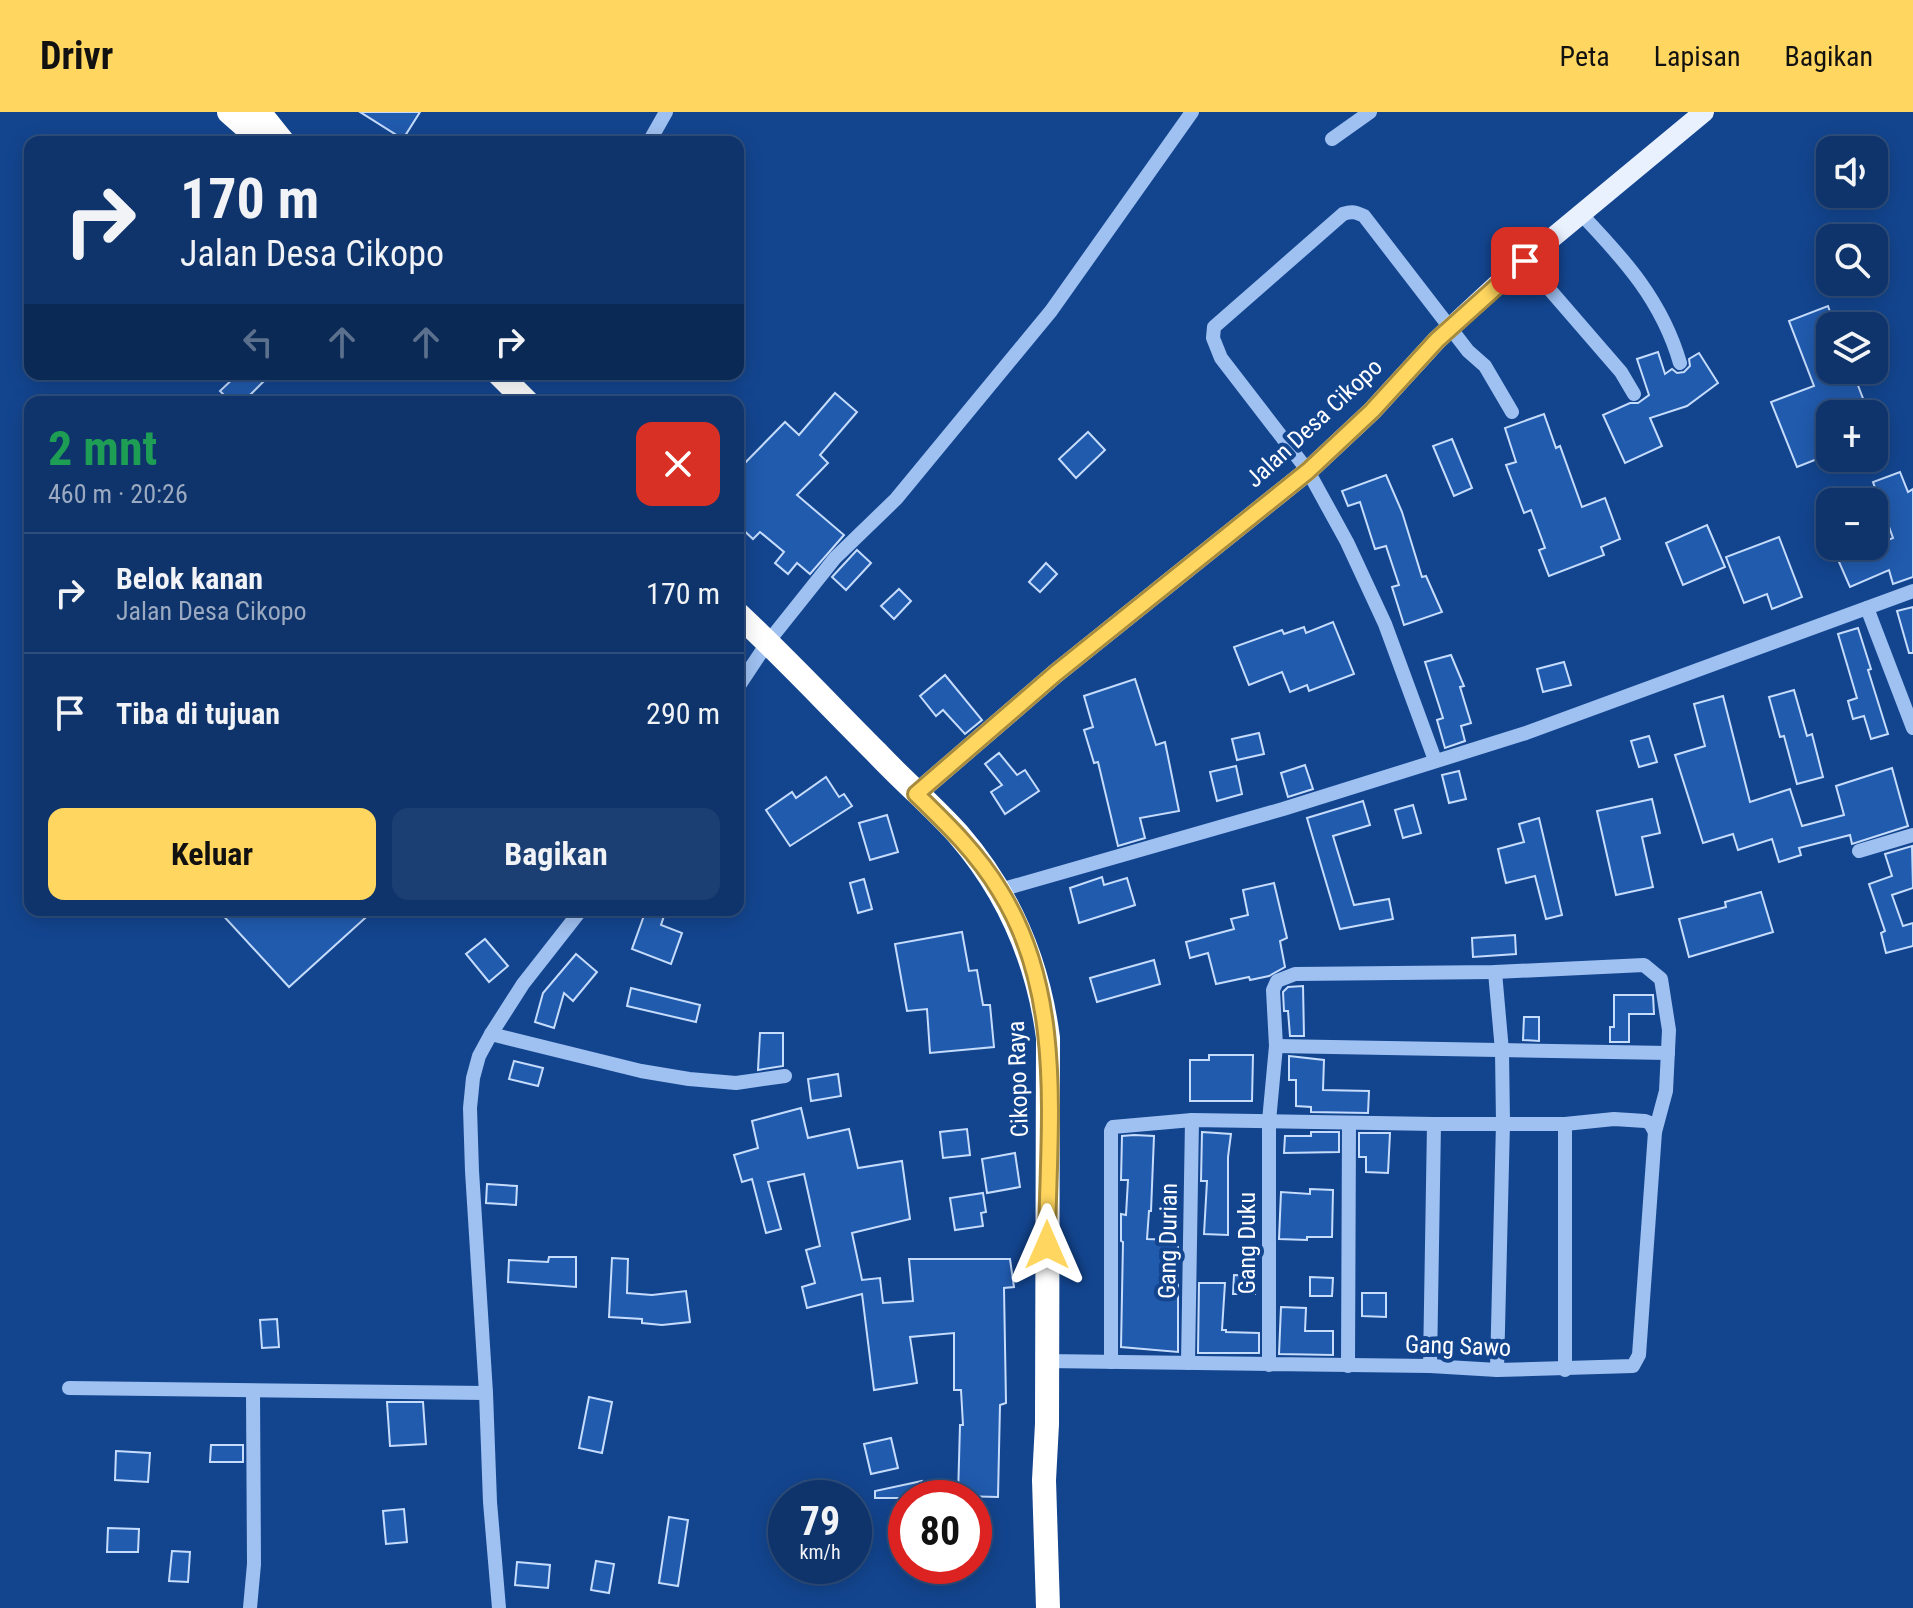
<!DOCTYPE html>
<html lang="id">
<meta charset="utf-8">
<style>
body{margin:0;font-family:"Roboto Condensed",sans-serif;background:#1c3f73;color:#f1f3f6;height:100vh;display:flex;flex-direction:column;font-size:30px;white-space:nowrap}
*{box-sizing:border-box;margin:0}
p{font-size:26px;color:#9baac1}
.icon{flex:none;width:44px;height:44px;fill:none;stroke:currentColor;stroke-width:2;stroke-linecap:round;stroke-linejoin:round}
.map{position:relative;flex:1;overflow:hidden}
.panel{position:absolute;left:24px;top:284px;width:720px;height:520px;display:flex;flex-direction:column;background:#0e346b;border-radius:16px;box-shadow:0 4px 20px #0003,0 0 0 2px #2e4f7e}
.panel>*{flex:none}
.guide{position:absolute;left:24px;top:24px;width:720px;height:244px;border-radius:16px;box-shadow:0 4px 20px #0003,0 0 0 2px #2e4f7e;background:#0e346b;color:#f1f3f6;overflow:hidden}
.tools{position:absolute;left:1816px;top:24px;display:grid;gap:16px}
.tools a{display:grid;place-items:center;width:72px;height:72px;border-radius:16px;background:#0e346b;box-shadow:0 4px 20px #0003,0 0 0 2px #2e4f7e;font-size:40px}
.speed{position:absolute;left:768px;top:1368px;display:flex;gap:16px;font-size:40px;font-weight:700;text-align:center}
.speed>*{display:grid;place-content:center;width:104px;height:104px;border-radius:50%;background:#0e346b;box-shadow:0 4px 20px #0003,0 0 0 2px #2e4f7e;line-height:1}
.speed small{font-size:20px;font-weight:400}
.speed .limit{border:12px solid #d22;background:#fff;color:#111}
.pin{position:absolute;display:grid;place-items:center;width:68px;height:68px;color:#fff;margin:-34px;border-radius:16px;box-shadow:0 4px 12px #0006}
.me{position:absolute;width:88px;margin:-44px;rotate:0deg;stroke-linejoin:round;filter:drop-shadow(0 0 6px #0008)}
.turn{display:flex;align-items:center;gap:28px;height:168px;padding:0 24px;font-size:36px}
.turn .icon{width:104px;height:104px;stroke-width:2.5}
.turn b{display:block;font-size:56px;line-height:68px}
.lanes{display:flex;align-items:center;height:76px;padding:0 24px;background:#0003;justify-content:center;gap:40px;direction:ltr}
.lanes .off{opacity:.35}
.round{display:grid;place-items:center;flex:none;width:84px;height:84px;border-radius:16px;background:#1c3f73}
.summary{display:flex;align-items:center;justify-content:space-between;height:136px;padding:0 24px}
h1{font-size:48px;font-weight:700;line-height:60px;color:#1e9e55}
.action{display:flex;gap:16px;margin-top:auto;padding:16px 24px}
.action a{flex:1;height:92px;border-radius:16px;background:#ffd65f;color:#111;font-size:32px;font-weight:700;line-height:92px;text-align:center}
.action a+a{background:#1c3f73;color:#f1f3f6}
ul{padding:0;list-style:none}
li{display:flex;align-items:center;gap:24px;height:120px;padding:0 24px;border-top:2px solid #2e4f7e}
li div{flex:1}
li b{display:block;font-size:30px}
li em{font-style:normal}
header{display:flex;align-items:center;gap:48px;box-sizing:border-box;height:112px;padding:0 40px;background:#ffd65f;color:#111}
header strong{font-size:38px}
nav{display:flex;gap:44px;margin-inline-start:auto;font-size:28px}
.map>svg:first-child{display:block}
</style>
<header>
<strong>Drivr</strong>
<nav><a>Peta</a><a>Lapisan</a><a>Bagikan</a></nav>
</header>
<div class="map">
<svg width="1913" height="1496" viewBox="0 0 1913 1496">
<rect width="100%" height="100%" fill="#13458f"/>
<!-- building -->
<g fill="#215bae" stroke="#c5dcfc" stroke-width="2">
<path d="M360,0H420L403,27Z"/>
<path d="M1828,194L1835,214H1830V258H1852L1869,302H1830V342L1797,355L1771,290L1814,274L1789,209Z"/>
<path d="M1658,240L1665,262L1672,257L1677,261L1684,260L1690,254L1689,247L1699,241L1718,271L1687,294L1650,306L1662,334L1625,351L1603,303L1630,291H1638L1649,283L1637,247Z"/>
<path d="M238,262H271L243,290H231L220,279Z"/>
<path d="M835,281L857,300L820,343L828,351L797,383L844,423L810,462L797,451L788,462L775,451L784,440L760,420L753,427L738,413V358L785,310L799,323Z"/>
<path d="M1544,302L1556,336L1560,334L1582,395L1605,386L1620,427L1601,435L1604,443L1549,464L1539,438L1545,436L1531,398L1524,401L1506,353L1516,350L1505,316Z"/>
<path d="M1088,320L1105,338L1076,366L1059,347Z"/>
<path d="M1452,327L1472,376L1454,384L1433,334Z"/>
<path d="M1900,360L1908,380L1913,377V465L1893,472L1889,458L1850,475L1832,434H1874L1893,426L1873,370Z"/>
<path d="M1386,363L1402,400L1422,465L1426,464L1442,500L1404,513L1392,475L1399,473L1386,434L1375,437L1360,390L1348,394L1342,379Z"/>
<path d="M1707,413L1725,455L1683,473L1666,431Z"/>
<path d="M1779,425L1802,485L1772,497L1767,482L1744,491L1726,445Z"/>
<path d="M857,438L871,451L846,478L832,465Z"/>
<path d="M1046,451L1057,462L1040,480L1029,470Z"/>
<path d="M899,477L911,489L894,507L881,494Z"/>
<path d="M1913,495V541H1909L1897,499Z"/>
<path d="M1333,510L1354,562L1309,579L1307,573L1290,580L1282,560L1249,573L1234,535L1282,518L1284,522L1304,515L1306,521Z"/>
<path d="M1858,516L1871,557L1868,558L1888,622L1871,627L1864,604L1853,607L1848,589L1857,586L1838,522Z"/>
<path d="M1451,543L1464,574L1460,575L1471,611L1461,614L1465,629L1445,636L1437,608L1443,606L1425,550Z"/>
<path d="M1564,550L1571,573L1543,580L1537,557Z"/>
<path d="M945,563L982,608L965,622L943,598L936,604L920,584Z"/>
<path d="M1135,567L1156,633L1165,630L1179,699L1140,706L1145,726L1118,734L1098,650L1094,651L1084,618L1093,615L1084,584Z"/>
<path d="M1794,578L1807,624L1812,622L1823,665L1797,672L1784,624L1780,625L1769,585Z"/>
<path d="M1723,584L1750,690L1790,677L1802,714L1844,703L1836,674L1892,656L1908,714L1852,732L1850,723L1799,736L1801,743L1779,750L1772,727L1738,738L1733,722L1703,731L1675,643L1705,634L1694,592Z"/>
<path d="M1259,621L1264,642L1237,648L1232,627Z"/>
<path d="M1649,624L1657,650L1639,655L1631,629Z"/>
<path d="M999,641L1017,663L1025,658L1039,679L1005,702L991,680L1002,673L985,652Z"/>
<path d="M1305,653L1313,677L1288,685L1281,661Z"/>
<path d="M1236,654L1242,682L1217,689L1210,660Z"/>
<path d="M1459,659L1466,687L1449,691L1442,663Z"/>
<path d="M826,665L839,685L844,682L852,694L790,734L766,698L792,680L796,686Z"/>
<path d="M1652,687L1660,721L1642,725L1653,775L1616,783L1597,699Z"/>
<path d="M1363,689L1370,713L1333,724L1354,793L1389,787L1393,807L1340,817L1307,706Z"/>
<path d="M1413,693L1421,721L1403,726L1395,698Z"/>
<path d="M887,703L898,740L870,748L859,711Z"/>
<path d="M1539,706L1562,803L1546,807L1535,764L1506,771L1498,737L1524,730L1519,712Z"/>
<path d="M1912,734L1913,776L1892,783L1903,814L1913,811V834L1886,841L1881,821L1885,819L1869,772L1892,764L1885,742Z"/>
<path d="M1102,765L1104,773L1127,766L1135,793L1079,811L1070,776Z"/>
<path d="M864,767L872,797L858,801L850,771Z"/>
<path d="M1274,771L1287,826L1280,829L1285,855L1269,864L1250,868L1249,865L1216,872L1208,841L1190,846L1186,830L1234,817L1231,807L1248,803L1243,778Z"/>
<path d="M1761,780L1773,820L1689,845L1679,807L1726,795L1725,790Z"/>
<path d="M218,798H374L289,875Z"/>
<path d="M646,798H666L661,813L682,821L671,852L632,837Z"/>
<path d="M962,820L969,859L977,858L983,893H990L994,935L930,941L927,897L907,899L895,832Z"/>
<path d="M1515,823L1516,842L1473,845L1472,826Z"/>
<path d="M485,827L508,854L489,870L466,842Z"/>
<path d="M576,842L597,860L573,889L564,881L554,916L535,910L543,881Z"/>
<path d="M1154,848L1160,872L1097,890L1090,866Z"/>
<path d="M1303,874L1304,924H1290L1288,899H1284L1283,880L1288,875Z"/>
<path d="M631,876L700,893L696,910L627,894Z"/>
<path d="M1614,883H1653L1654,902H1629V930H1610V915H1614Z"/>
<path d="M1524,905H1539V929L1523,928Z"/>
<path d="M760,921H783V954L758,958Z"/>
<path d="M1209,943H1253L1252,989H1190V948H1209Z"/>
<path d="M1289,944L1324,948L1323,978L1369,979L1368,1001L1311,1000V995L1296,994V968H1289Z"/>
<path d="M514,949L543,956L538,974L509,967Z"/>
<path d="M838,962L841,984L811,989L808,967Z"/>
<path d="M801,996L808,1026L849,1017L858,1056L902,1049L910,1107L852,1121L862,1168L880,1166L883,1191L913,1189L909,1147H1010L1014,1175L1004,1176L1006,1291L1000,1293L998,1385L958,1384L960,1313H963L961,1278H954V1221L910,1225L917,1271L874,1278L862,1182L807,1196L802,1175L815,1171L806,1138L820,1134L804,1062L768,1070L781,1117L766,1121L752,1067L742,1070L734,1043L758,1036L752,1009Z"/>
<path d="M967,1017L970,1043L943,1046L940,1020Z"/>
<path d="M1202,1020L1231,1022L1228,1045V1123L1204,1122L1207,1069H1201Z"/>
<path d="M1311,1020H1339V1040L1284,1041L1285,1024H1311Z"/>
<path d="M1359,1021H1390L1388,1061L1366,1060V1045H1359Z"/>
<path d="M1134,1023L1154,1024L1151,1099H1149L1147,1127L1178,1128V1240L1121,1235L1123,1130L1121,1129V1102L1126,1103L1128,1068H1121L1122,1024Z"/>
<path d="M1015,1041L1020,1075L987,1081L982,1047Z"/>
<path d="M487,1072L517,1074L516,1093L486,1091Z"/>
<path d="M1310,1077L1333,1078L1332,1125H1307V1128L1279,1127L1281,1080L1310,1082Z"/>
<path d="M983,1081L986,1100L981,1101L983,1114L955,1118L950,1086Z"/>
<path d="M549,1145H576V1175L508,1170L509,1148L548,1150Z"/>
<path d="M612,1146L628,1147L627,1181L652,1183L686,1179L690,1210L662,1213L642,1211V1207L609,1205Z"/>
<path d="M1234,1163L1255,1164V1182H1233Z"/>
<path d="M1310,1165L1333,1166L1332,1184H1310Z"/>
<path d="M1199,1171H1225L1222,1218H1226V1220L1259,1221V1241H1198Z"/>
<path d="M1362,1181H1386V1205L1362,1204Z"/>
<path d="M1281,1195L1306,1196L1305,1219H1333V1243L1279,1242Z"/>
<path d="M277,1207L279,1235L262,1236L260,1208Z"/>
<path d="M589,1285L612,1290L602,1341L579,1336Z"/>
<path d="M387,1290H423L426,1332L390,1334Z"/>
<path d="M891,1326L898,1356L871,1362L864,1332Z"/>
<path d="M211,1333H243V1350H210Z"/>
<path d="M116,1339L150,1341L148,1370L115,1368Z"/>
<path d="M922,1369L926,1386H875V1379Z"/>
<path d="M404,1397L407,1430L386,1432L383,1399Z"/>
<path d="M669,1405L688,1408L678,1474L659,1471Z"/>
<path d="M108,1416L139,1417L138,1440H107Z"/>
<path d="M172,1439L190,1440L188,1470L169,1469Z"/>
<path d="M596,1449L614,1452L609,1481L591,1478Z"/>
<path d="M517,1450L550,1453L548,1476L515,1473Z"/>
</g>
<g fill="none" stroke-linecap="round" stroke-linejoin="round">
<!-- minor -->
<g stroke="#9fc1f1" stroke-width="14">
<path d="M1332,27L1370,0"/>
<path d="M649,30L666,0"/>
<path d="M1581,102C1625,148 1662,189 1680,251"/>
<path d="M1525,149L1621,260L1634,282"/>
<path d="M1867,496L1913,616"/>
<path d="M738,575L768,530L835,446L896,387L1051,199L1192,0"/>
<path d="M1435,648L1385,512L1347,430L1308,359L1221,246L1213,226L1214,215L1343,102C1352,99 1356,100 1364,104L1468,239L1485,254L1512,300"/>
<path d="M1859,739L1913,723"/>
<path d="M1000,778L1283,697L1526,621L1913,479"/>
<path d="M1495,860L1502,939L1503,1011L1497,1258"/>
<path d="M491,922L641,959L689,967L736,971L785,964"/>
<path d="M1276,934L1668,941"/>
<path d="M1565,1012V1258"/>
<path d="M1046,1249L1430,1254L1497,1258L1633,1254L1639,1243L1655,1020L1666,979L1669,918L1661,867L1644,853L1495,860L1295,862L1277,869L1273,878L1276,934L1269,1009V1253"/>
<path d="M1111,1250V1019L1113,1015L1192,1008L1434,1012H1565L1614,1007L1645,1009L1650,1011L1655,1020"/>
<path d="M1188,1251L1192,1008"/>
<path d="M1348,1254L1349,1012"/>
<path d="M1430,1254L1434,1012"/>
<path d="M69,1276L486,1281"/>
<path d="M250,1496L254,1452L253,1280"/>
<path d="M499,1496L490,1390L486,1281L472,1059L470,996L473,966L479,944L491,922L523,872L581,798"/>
</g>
<!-- major -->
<path stroke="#e9f1ff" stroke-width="20" d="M916,682L1055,562L1308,359L1372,299L1437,228L1505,165L1704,0"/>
<!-- highway -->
<g stroke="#fff" stroke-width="24">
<path d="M229,0L263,30"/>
<path d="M259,0L283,30"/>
<path d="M499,262L527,290"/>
<path d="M738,502C785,546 830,594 876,640C902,668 933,694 958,722C1009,781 1038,849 1048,926L1047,1312L1044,1368L1048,1496"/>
</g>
</g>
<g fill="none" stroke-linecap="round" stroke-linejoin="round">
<!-- route casing -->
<g stroke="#a68b3e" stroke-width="20">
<path id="route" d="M1047,1133C1048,1014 1066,885 1000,779C978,742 947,712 916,682L1055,562L1308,359L1372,299L1437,228L1525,149"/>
</g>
<!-- route -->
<use href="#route" stroke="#ffd65f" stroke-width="14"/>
</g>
<g text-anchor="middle" stroke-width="8" stroke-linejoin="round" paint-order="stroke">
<!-- street labels -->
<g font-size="24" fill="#fff" stroke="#13458f">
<text transform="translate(1314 311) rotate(-43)" y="8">Jalan Desa Cikopo</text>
<text transform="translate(1018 967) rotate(-92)" y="8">Cikopo Raya</text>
<text transform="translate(1168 1129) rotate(-89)" y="8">Gang Durian</text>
<text transform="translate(1247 1131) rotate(-90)" y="8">Gang Duku</text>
<text transform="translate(1458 1234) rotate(2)" y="8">Gang Sawo</text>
</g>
</g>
</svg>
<div class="tools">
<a><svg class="icon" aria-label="sound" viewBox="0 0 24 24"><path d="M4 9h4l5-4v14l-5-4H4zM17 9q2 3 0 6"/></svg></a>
<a><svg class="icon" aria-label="search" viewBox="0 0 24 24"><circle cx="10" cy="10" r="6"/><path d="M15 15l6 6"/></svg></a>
<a><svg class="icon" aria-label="layers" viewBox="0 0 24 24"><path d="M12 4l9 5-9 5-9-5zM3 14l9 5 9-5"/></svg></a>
<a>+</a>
<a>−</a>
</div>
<div class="speed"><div>79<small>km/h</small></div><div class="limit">80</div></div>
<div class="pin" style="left:1525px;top:149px;background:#d93025"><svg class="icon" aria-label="arrive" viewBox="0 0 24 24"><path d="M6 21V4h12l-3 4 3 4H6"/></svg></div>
<svg class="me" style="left:1047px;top:1133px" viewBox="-20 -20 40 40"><path d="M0-17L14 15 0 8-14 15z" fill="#ffd65f" stroke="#fff" stroke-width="4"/></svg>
<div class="guide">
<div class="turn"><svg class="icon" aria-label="right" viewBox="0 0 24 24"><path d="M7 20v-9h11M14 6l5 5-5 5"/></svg><div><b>170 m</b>Jalan Desa Cikopo</div></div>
<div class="lanes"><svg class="icon off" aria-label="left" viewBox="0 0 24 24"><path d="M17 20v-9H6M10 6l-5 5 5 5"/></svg><svg class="icon off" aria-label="ahead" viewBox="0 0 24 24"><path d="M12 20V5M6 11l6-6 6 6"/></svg><svg class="icon off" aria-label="ahead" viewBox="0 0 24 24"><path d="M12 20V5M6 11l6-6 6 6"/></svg><svg class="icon" aria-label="right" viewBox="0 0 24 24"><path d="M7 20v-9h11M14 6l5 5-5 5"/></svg></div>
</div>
<section class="panel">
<div class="summary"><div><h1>2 mnt</h1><p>460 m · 20:26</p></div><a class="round" style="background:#d93025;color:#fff"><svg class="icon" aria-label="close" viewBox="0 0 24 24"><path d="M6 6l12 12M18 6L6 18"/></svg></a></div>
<ul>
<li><svg class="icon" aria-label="right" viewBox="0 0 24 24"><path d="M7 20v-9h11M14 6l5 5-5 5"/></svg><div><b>Belok kanan</b><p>Jalan Desa Cikopo</p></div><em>170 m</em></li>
<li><svg class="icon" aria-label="arrive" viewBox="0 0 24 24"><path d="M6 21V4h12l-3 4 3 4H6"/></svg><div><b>Tiba di tujuan</b></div><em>290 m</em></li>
</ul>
<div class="action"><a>Keluar</a><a>Bagikan</a></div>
</section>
</div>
